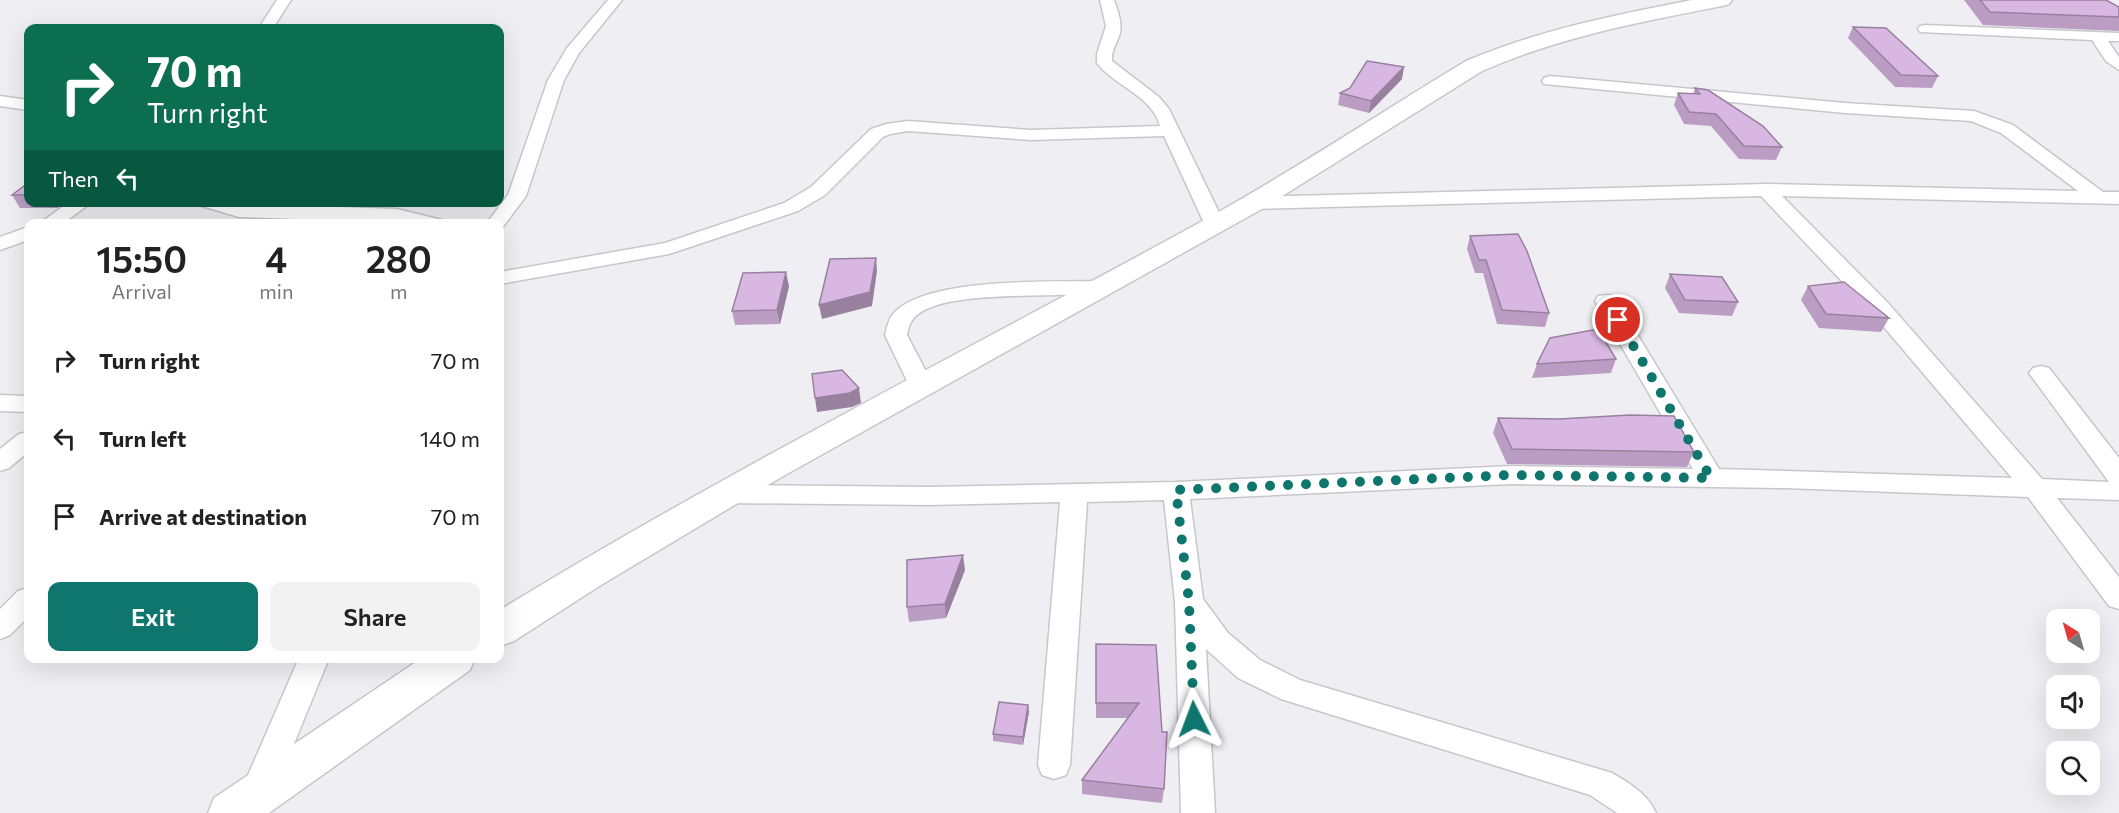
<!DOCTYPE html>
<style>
body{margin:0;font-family:Commissioner,sans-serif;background:#f2f2f2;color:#222;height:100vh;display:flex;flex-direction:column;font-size:22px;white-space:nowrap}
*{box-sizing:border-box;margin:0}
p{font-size:20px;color:#767676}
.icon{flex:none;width:33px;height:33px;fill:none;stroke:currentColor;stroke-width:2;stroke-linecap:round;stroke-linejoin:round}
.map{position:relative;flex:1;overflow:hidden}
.side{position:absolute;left:24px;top:219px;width:480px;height:444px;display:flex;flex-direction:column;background:#fff;border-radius:12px;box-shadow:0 6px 24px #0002}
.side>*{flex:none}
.top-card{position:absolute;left:24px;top:24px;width:480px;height:183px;border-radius:12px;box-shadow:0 6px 24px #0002;background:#0b6e4f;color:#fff;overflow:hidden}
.needle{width:39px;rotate:323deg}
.buttons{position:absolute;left:2046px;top:609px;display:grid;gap:12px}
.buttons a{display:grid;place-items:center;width:54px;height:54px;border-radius:12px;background:#fff;box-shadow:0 6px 24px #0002;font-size:30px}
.pin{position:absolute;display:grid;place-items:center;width:51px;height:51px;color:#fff;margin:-26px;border:3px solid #fff;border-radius:50%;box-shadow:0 2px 6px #0007}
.me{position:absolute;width:66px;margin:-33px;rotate:357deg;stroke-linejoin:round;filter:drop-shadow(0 0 4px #0008)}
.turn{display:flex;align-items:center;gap:21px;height:126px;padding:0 24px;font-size:27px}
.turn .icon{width:78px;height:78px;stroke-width:2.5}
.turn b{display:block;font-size:42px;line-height:51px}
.then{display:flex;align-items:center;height:57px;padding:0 24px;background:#0003;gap:12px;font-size:22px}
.eta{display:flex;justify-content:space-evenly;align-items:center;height:102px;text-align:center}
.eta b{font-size:36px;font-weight:600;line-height:42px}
.cta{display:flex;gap:12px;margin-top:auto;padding:12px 24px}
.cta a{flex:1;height:69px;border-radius:12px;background:#0f766e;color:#fff;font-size:24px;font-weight:600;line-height:69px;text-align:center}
.cta a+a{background:#f2f2f2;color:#222}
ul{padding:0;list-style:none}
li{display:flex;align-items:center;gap:18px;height:78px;padding:0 24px}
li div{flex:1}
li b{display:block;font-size:22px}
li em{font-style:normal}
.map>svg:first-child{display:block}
</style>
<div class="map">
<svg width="2119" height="813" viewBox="0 0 2119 813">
<rect width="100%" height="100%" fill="#efeff3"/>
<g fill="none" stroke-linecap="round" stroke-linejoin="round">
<!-- street casing -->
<g stroke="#c7c7cb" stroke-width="3">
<g id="street">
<path d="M277,0H291L273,28H259Z"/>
<path d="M608,0H622L579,53L564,80L526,196L502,228L500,229V224H486L508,195L548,80L567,48Z"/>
<path d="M1100,0H1114C1118,11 1122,22 1120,33C1117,44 1111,50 1112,61L1159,97L1169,109L1225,225L1222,229H1208L1205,225L1164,136L1031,140L908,131L890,134L883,137L825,195L798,211L669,254L500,284V272L665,243L784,203L811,187L871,129L886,124L908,121L1031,130L1160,126C1152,95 1115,87 1097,63V54L1106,26Z"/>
<path d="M1925,25L2119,33V41H2108L2119,57V70L2106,61L2092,40L1920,32L1918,29L1920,26Z"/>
<path d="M1550,76L1845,103L1974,111L2013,125L2103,192H2119V204L1782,196L1888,303L2042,479L2109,482L2029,373L2033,368L2041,366L2049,368L2119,458V500L2057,498L2119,577V609L2109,606L2028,497L1785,488L1511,484L1190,499L1203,599L1228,633L1260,660L1300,680L1612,773C1630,784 1647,793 1656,813H1617L1590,795L1281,699L1238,678L1206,649L1215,813H1181L1175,602L1164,500L1087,502L1070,765L1066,775L1054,779L1042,775L1038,765L1060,502L929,505L725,503L716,500L712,494L716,488L725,485L929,487L1176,482L1511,466L1693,469L1595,301L1598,296L1606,295L1614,296L1617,301L1719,469L2012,478L1872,313L1761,196L1255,209L1248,207L1246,203L1248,199L1255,197L1766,184L2078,191L2001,133L1971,121L1845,113L1544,84L1542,81L1544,78Z"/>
<path d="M0,96L28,100V110L0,106Z"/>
<path d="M69,202H92L62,224H39Z"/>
<path d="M200,202L397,209L442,220L444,224L239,217L202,206Z"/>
<path d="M28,227V240L0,250V237Z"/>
<path d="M1100,281L1107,283L1111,287L1107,291C1069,301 932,285 911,322C909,325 908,331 907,335L933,385L929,390L921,392L913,390L909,385L885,335C887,328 888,320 893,314C925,277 1053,282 1100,281Z"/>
<path d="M0,395L28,396V412L0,411Z"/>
<path d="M28,432V452L9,468L0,471V449L19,434Z"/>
<path d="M28,588V617L10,635L0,639V609L18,591Z"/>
<path d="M299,658H329L271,800L259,804L247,800L242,789Z"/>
</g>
</g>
<!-- secondary casing -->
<g stroke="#c7c7cb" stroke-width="3">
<g id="secondary">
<path d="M1692,0H1732L1729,4L1722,6C1640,22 1559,37 1482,71L1260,210L778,479L601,585L514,641L500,646V610C730,469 972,348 1208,218C1296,169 1380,113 1466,61C1539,30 1615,15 1692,0Z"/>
<path d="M422,658H475L470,670L269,813H208L214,798Z"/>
</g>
</g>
<!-- street -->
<use href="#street" fill="#fff" fill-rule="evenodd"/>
<!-- secondary -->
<use href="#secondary" fill="#fff" fill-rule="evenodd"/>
</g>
<!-- wall -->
<g fill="#bb9dc3">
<path d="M1964,0H2106L2119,7V31L1983,25Z"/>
<path d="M1853,27L1938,76L1932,88L1895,87L1848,38Z"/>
<path d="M1402,79L1369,113L1338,105L1340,93Z"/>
<path d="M1695,88L1782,147L1776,160L1739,159L1711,126L1684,124L1674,105L1678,93L1693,94Z"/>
<path d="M28,183V202H65L57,208H20L12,195Z"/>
<path d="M1470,236L1549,313L1545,327L1497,324L1483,273H1475L1467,249Z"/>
<path d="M1670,274L1738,302L1732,316L1679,313L1665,288Z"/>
<path d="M789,286L780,324L735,325L732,311Z"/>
<path d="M1808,286L1889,318L1881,332L1819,328L1801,300Z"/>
<path d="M1616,359L1611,373L1532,378L1537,364Z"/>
<path d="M1498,418L1694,452L1687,467L1507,464L1493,433Z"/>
<path d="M965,570L946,618L909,622L907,607Z"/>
<path d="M1096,644L1156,645L1164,789L1162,803L1082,794V780L1129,718H1096Z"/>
<path d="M1028,705L1029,712L1023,745L993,741V734Z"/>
</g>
<!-- shaded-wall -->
<g fill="#98809f">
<path d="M1404,67L1402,79L1369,113L1371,101Z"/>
<path d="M53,202H65L57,208Z"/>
<path d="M876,258L877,271L872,306L822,319L819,305Z"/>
<path d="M786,272L789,286L780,324L777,310Z"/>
<path d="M859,388L861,403L852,407L817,412L815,398Z"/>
<path d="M963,555L965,570L946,618L945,604Z"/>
<path d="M1028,705L1029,712L1023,745V737Z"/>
</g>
<!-- building -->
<g fill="#d9b7e3" stroke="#98809f" stroke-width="1.5">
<path d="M1980,0H2106L2119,7V17L1990,12Z"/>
<path d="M1853,27L1886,28L1938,76L1901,75Z"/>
<path d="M1367,61L1404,67L1371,101L1340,93L1350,88Z"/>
<path d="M1695,88L1708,90L1763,126L1782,147L1744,146L1716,114L1689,112L1678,93L1700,94Z"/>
<path d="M28,183V195H12Z"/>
<path d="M1518,234L1527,251L1549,313L1502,310L1486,260H1479L1470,236Z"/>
<path d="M876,258L870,292L819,305L830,259Z"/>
<path d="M786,272L777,310L732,311L743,273Z"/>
<path d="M1670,274L1722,277L1738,302L1685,300Z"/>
<path d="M1844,282L1889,318L1826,314L1808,286Z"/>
<path d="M1598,329L1616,359L1537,364L1550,338Z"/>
<path d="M842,370L859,388L850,393L815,398L812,374Z"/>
<path d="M1630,415L1674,416L1694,452L1512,449L1498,418L1559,419Z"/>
<path d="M963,555L945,604L907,607V560Z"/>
<path d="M1096,644L1156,645L1162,732H1167L1164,789L1082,780L1139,703H1096Z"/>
<path d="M999,702L1028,705L1023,737L993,734Z"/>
</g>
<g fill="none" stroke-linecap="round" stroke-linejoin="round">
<!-- route -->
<path stroke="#0f766e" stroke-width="10" stroke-dasharray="0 18" d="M1194,719L1189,602L1176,490L1511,475L1711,478L1618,320"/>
</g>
</svg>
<div class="buttons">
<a><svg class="needle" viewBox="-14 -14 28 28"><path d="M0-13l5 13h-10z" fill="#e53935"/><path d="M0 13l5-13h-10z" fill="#767676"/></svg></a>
<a><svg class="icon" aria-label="sound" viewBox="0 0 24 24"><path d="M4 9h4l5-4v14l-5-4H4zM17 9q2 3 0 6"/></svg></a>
<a><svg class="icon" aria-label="search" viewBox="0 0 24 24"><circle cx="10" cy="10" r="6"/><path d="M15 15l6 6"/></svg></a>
</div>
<div class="pin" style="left:1618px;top:320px;background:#d93025"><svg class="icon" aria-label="arrive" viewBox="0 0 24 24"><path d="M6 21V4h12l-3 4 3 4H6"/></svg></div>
<svg class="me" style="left:1194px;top:719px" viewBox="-20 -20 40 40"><path d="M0-17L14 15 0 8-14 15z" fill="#0f766e" stroke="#fff" stroke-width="4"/></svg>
<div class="top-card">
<div class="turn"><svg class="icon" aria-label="right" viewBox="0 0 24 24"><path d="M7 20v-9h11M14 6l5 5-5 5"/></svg><div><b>70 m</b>Turn right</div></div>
<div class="then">Then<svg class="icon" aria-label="left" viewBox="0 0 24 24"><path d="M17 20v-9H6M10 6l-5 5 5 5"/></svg></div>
</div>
<section class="side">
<div class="eta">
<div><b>15:50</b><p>Arrival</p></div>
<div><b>4</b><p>min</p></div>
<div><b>280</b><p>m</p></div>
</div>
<ul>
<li><svg class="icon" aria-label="right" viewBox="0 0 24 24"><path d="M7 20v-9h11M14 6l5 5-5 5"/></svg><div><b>Turn right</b></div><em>70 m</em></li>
<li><svg class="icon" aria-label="left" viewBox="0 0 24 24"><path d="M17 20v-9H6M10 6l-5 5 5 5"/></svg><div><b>Turn left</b></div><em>140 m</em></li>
<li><svg class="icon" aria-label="arrive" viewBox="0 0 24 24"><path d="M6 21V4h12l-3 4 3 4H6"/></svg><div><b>Arrive at destination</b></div><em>70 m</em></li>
</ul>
<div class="cta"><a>Exit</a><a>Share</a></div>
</section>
</div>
